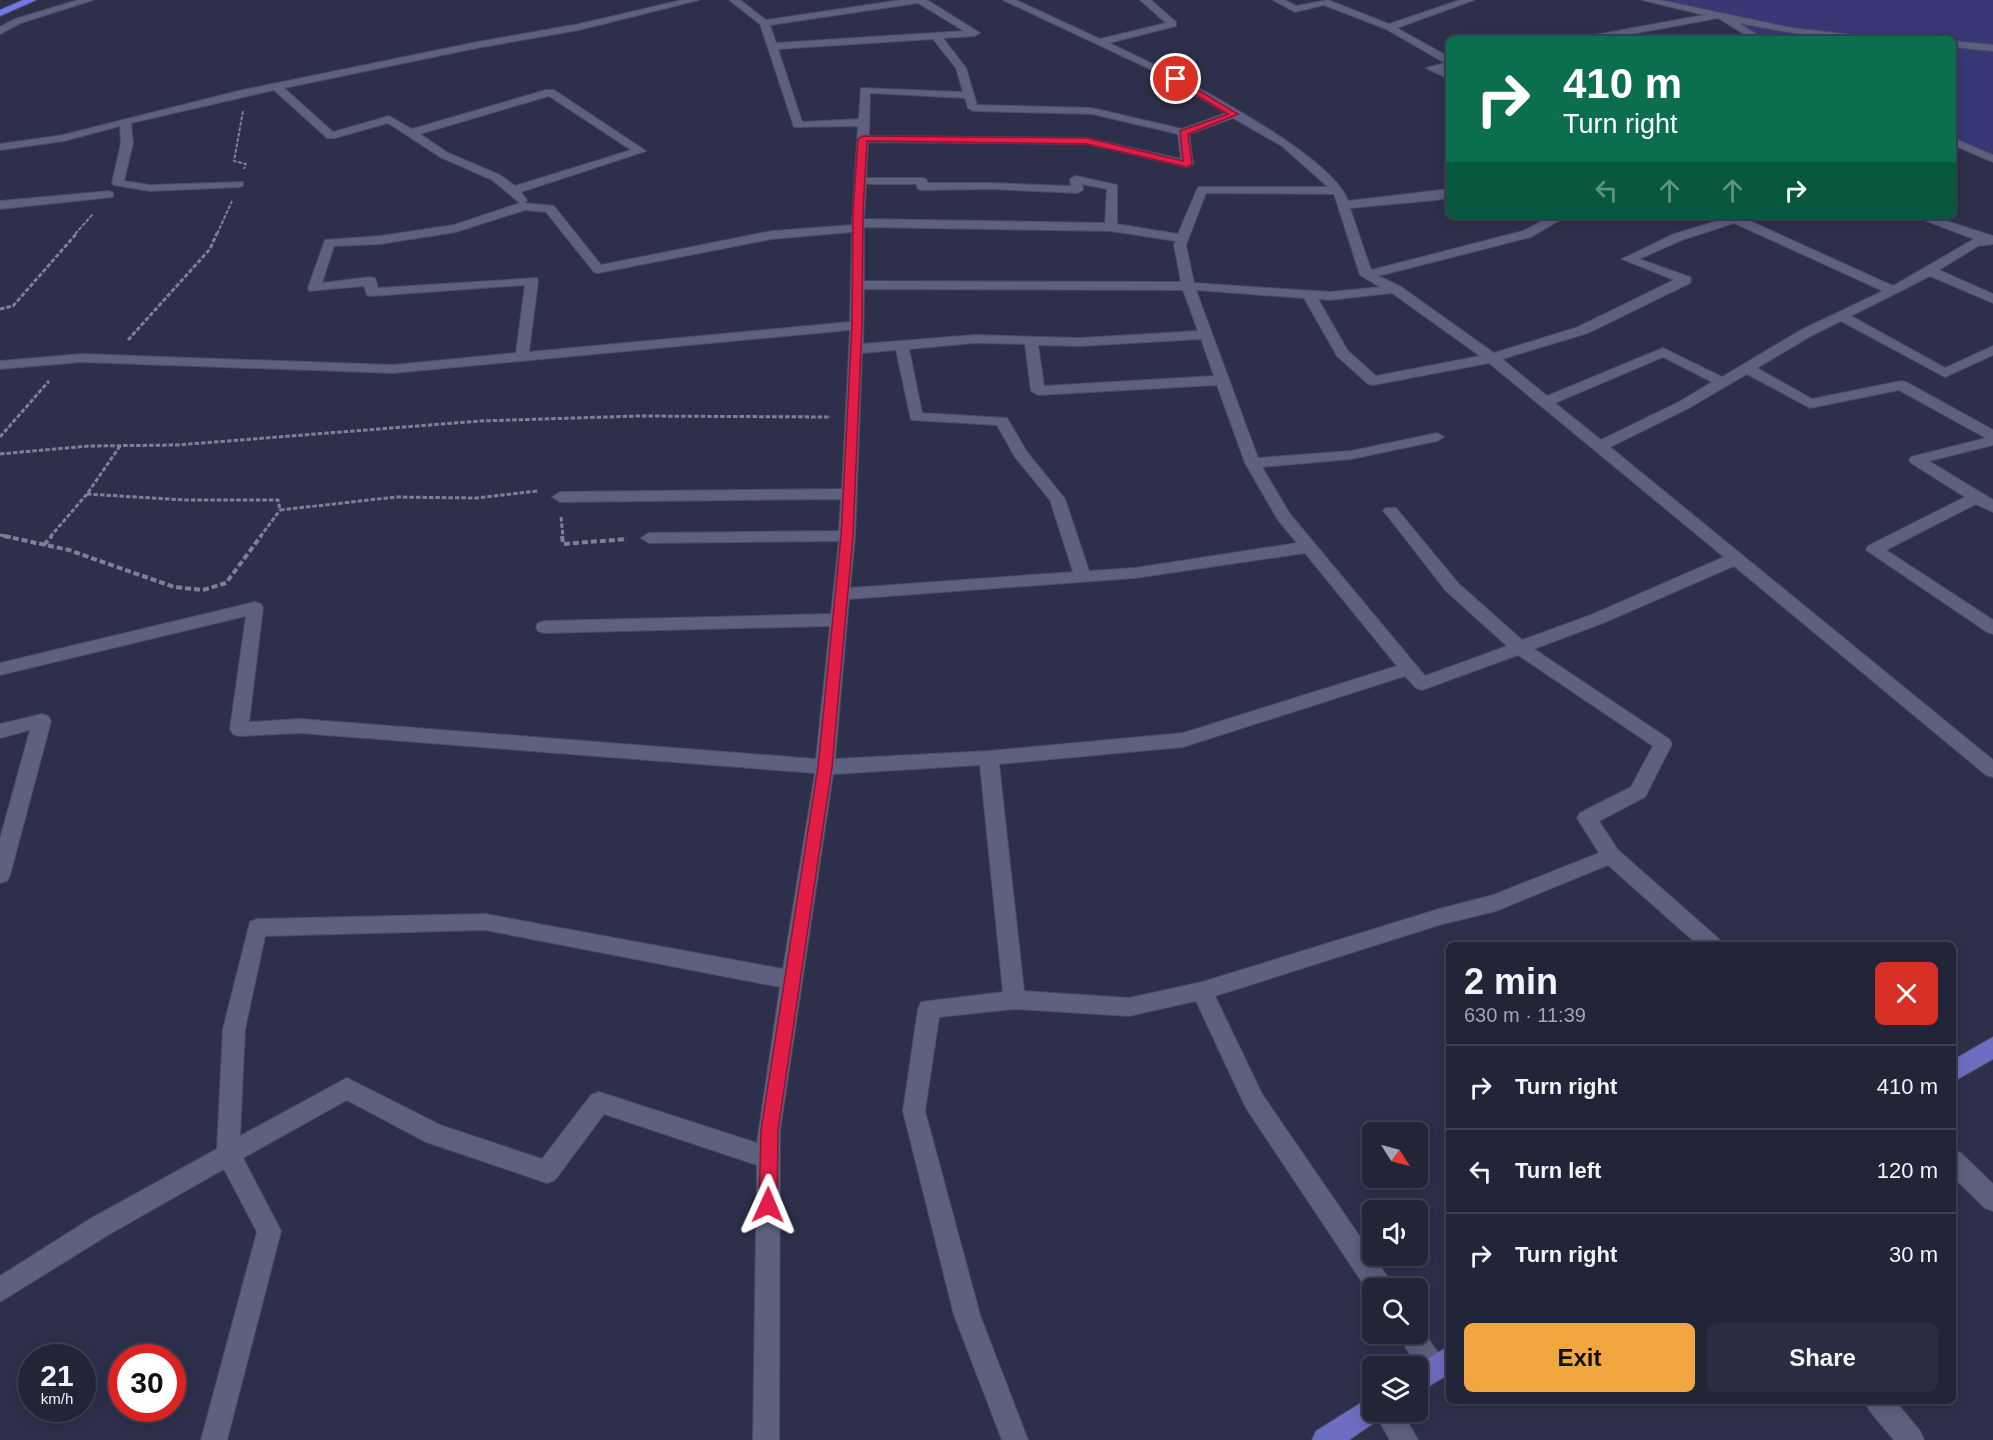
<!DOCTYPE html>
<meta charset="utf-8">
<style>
body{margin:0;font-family:Arial,sans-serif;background:#2a2c40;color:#f1f3f6;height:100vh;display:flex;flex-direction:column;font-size:22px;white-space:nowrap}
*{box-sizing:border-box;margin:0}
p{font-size:20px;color:#a2a4ae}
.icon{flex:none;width:33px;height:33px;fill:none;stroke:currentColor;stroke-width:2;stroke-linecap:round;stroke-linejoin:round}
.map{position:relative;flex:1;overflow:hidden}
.side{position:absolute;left:1446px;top:942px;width:510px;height:462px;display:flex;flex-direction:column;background:#222438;border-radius:9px;box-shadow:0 3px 15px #0003,0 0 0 2px #3f4153}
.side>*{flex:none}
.hud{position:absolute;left:1446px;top:36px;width:510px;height:183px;border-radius:9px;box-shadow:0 3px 15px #0003,0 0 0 2px #3f4153;background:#0b6e4f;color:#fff;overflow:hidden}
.needle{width:39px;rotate:126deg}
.buttons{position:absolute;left:1362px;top:1122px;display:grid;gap:12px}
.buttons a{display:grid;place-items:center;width:66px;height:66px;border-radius:9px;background:#222438;box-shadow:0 3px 15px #0003,0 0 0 2px #3f4153;font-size:30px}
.speed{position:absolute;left:18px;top:1344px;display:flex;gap:12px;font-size:30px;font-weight:700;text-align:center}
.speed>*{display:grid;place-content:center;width:78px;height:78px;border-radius:50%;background:#222438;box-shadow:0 3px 15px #0003,0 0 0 2px #3f4153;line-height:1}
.speed small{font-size:15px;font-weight:400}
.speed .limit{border:9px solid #d22;background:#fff;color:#111}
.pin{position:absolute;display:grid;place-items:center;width:51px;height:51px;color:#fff;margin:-26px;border:3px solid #fff;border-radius:50%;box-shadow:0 2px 6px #0007}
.me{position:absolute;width:66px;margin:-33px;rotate:1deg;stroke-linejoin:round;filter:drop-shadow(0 0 4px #0008)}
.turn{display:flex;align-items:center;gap:21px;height:126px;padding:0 18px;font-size:27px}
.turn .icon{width:78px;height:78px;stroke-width:2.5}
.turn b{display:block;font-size:42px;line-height:51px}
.lanes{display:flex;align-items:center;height:57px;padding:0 18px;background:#0003;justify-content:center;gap:30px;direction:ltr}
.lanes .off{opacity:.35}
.round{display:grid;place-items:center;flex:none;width:63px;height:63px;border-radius:9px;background:#2a2c40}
.summary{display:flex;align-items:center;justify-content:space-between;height:102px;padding:0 18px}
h1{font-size:36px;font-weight:700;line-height:45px}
.button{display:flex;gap:12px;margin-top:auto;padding:12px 18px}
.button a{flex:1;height:69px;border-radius:9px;background:#f1a63f;color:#111;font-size:24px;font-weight:700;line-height:69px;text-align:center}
.button a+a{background:#2a2c40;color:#f1f3f6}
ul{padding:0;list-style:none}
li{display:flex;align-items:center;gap:18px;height:84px;padding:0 18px;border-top:2px solid #3f4153}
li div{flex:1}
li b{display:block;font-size:22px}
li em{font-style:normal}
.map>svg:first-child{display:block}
</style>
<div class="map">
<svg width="1993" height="1440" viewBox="0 0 1993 1440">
<rect width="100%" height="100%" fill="#2e304b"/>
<!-- green -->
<path fill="#383876" d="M1647,0H1993V159L1953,141V39H1759L1720,15Z"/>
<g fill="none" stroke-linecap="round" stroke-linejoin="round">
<!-- street casing -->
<g stroke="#4a4b62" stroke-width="2">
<g id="street">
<path d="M78,0H93L21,23L0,34V27L15,19Z"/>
<path d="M682,0H699L579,30L477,48L284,88L333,132L389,116L412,129L546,90H554L646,151L521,192L527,200L525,203L554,206L601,265L772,231L852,225L858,126L794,127L760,24L729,0H740L766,20L901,0H927L980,33L975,36L943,38L966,68L977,105L1092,108L1182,129L1226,113L1152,70L1003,0H1016L1100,39L1166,23L1140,0H1151L1176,22V26L1109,43C1159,66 1332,152 1348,201L1449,189V197L1437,200L1350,208L1371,270L1523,231L1552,216H1567L1531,237L1378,276L1400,286L1494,353L1578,327L1674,280L1622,259L1674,234L1720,220L1714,216H1739L1893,286L1974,239L1913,216H1931L1993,236V244L1978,246L1939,270L1993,294V303L1930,276L1851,316L1945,368L1993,346V355L1945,377L1841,321L1811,336L1757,368L1812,399L1901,381L1906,382L1993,430V445L1929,461L1993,500V512L1976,504L1886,550L1993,620V634L1987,632L1866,550L1868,546L1965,497L1911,463L1909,460L1911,457L1986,438L1899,390L1810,408L1747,374L1689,408L1610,447L1993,760V777L1986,775L1734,566L1603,623L1534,649L1669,739L1672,744L1645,797L1599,821L1618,850L1719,939L1722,945H1698L1608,865L1496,911L1439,925L1215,996L1262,1094L1389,1279L1392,1288H1372V1297L1246,1108L1196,1001L1129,1016L1014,1009L939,1017L925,1111L980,1315L1028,1440H1002L954,1315L903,1111L918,1009L921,1002L1003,992L980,765L833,774L780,1130L779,1440H753L757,1165L604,1114L555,1180L547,1183L426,1142L347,1100L243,1158L281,1231L227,1440H201L257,1232L224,1169L108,1235L0,1302V1276L90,1219L217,1149L223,1029L250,922L257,919L485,914L783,969L815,773L300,733L239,736L233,734L230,729L246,616L0,675V663L255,602L261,604L263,608L249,722L300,719L816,759L830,626L544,633L538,631L536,627L538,623L544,621L831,614L839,541L649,543L641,538L649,533L839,531L841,499L560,502L552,497L560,492L842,489L850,330L393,373L82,362L0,369V361L82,354L393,365L516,353L525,285L372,296L367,295L364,286L309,291L308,288L325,240L380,236L454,225L520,203L492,180L440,157L388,123L335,138H327L274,90L131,123L133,143L124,181L150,185L243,182V186L239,187L150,191L114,185L112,183L121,143L120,126L64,141L0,150V144L63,135L238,91L477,42L579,24ZM918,3L964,31L776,43L770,25ZM933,39L956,68L963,92L861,88L859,119L802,122L778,49ZM870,93L965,98L968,108L973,111L1092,114L1178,134L1181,159L1087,138L869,136ZM549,96L631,150L515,186L500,175L448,153L420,134ZM1233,118L1282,146L1328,187H1198L1178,234L1117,224V185L1076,176L1070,179L1071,186L992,183H928L926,179L922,178H866L868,142L1087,144L1187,167L1193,164L1189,134ZM866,184H916L918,189L922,190L992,189L1077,193L1083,190L1082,184L1107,189L1105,223L864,219ZM1206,193L1334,194L1360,275L1380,287L1330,292L1194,283L1186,245ZM525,210L546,212L594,272L598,273L772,239L852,232L850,322L529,352L538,281L537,278L378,288L375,278L370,277L322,283L334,246L380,244L456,232ZM1734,223L1883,291L1801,330L1722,377L1663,348L1547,396L1502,359L1588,333L1690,283L1691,280L1690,277L1639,259L1682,240ZM864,227L1111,231L1176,241L1174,245L1181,282L864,281ZM864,289L1183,290L1198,331L1080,338L974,335L863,344ZM1196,290L1304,298L1337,356L1368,384L1373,385L1489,363L1724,557L1591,615L1522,640L1458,583L1396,508H1386L1383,511L1386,514L1446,591L1507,646L1425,676L1290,514L1262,467L1351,459L1437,441L1444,437L1437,433L1351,451L1258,458ZM1392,293L1480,356L1376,376L1348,351L1318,299L1330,300ZM1201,339L1214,376L1044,386L1038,345L1080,346ZM974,343L1025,344L1031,391L1038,395L1217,385L1245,463L1278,520L1297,543L1135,568L1089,571L1065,499L1027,452L1007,418L922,413L909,349ZM896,350L911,420L997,425L1015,457L1050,500L1073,572L850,588L855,536L862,353ZM1663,357L1712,382L1679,402L1601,440L1555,403ZM1305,553L1397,666L1183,733L989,751L835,759L849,599L1135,578ZM1518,655L1653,746L1631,787L1580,813L1577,818L1599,853L1493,895L1439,909L1202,982L1129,998L1024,991L999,764L1183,747L1405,676L1416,688L1422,690ZM485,930L780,987L757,1143L599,1092L591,1095L542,1159L440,1125L347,1078L240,1136L245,1029L265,936Z"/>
<path d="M1273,0H1285L1296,6L1328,0L1389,24L1460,0H1474L1397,28L1449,57V68L1442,69L1449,72V79L1426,68L1445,63L1386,29L1324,5L1295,12Z"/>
<path d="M1642,0H1660L1792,28L1864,36L1869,39C1824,39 1783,32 1739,23L1764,39H1752L1718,18L1605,39H1584L1589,36L1704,15Z"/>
<path d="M1953,41L1993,45V51L1953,47Z"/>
<path d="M1953,138L1993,155V162L1953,145Z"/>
<path d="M109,191L113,193V197L0,209V201Z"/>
<path d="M42,714L48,716L51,721L10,875L7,881L0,883V839L30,730L0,738V724Z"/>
<path d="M1953,1150L1961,1153L1993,1184V1211L1985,1208L1953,1177Z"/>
<path d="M1418,1324L1443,1360L1447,1369L1443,1378L1434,1382L1425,1378L1397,1334H1418Z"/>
<path d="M1865,1401H1895L1920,1431L1924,1440H1894L1869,1410Z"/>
<path d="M1374,1412H1402L1418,1440H1390Z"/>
</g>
</g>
<!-- primary casing -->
<g stroke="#4a4b62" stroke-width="2">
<g id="primary">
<path d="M1993,1037V1059L1953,1082V1060Z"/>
<path d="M1449,1346V1374L1418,1393V1366H1415Z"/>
<path d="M1372,1396V1412H1384L1381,1418L1349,1440H1312L1316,1431Z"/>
</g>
</g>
<!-- highway casing -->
<g stroke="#4a4b62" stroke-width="2">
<path id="highway" d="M23,0H36L0,16V10Z"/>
</g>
<!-- path-far2 -->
<g stroke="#7e8097" stroke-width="2" stroke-dasharray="4 1.5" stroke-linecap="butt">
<path d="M243,111L234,161L246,164L244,169"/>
<path d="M75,234L93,214"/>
<path d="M217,234L232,201"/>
</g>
<!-- path-far1 -->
<g stroke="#7e8097" stroke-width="3" stroke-dasharray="4.5 2" stroke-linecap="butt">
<path d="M0,309L13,306L77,233"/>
<path d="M128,340L210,249L217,233"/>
<path d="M0,437L49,381"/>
<path d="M0,454L89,446L177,445L480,421L638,416L831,417"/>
<path d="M87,494L185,500H278L280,510L396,497L476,498L538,491"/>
<path d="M561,517L563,537"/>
<path d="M0,535L11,537"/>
<path d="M50,537L87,494L120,446"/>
<path d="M260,537L280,510"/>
</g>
<!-- path -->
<g stroke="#7e8097" stroke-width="4" stroke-dasharray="6 3" stroke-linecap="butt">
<path d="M4,536L69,550L174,587L203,590L226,583L261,536"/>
<path d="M562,536L563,544L627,539"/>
<path d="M44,545L52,536"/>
</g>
<!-- street -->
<use href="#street" fill="#5d607f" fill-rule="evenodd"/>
<!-- primary -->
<use href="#primary" fill="#6d6ec1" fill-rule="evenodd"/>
<!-- highway -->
<use href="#highway" fill="#7777ed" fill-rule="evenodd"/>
</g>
<!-- route -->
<path fill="#e11d48" stroke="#92132f" stroke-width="1.5" d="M1173,78H1178L1238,114L1188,134L1192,164L1187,167L1087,144L867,141L863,212L862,325L853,536L832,767L778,1130L777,1205L775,1212L768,1214L762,1212L759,1205L761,1130L818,767L841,536L852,325L853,212L858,139L863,136L1087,138L1183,161L1180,131L1228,114L1173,81Z"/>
</svg>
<div class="buttons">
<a><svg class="needle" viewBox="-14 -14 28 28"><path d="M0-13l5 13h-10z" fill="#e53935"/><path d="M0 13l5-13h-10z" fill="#a2a4ae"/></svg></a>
<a><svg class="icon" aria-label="sound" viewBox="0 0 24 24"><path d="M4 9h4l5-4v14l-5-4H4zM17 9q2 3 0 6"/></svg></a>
<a><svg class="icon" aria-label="search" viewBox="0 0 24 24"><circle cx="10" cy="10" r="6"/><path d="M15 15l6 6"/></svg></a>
<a><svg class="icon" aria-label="layers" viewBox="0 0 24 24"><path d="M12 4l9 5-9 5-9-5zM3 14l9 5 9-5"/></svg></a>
</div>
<div class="speed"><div>21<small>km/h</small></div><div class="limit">30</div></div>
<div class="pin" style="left:1176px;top:79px;background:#d93025"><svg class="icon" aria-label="arrive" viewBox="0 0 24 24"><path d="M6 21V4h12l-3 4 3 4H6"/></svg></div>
<svg class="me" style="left:768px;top:1205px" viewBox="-20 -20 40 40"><path d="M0-17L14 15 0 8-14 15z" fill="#e11d48" stroke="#fff" stroke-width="4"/></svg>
<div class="hud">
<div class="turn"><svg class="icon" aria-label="right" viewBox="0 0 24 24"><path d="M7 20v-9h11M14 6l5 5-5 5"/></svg><div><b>410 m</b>Turn right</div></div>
<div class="lanes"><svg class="icon off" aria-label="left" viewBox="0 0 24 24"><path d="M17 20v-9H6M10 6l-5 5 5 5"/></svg><svg class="icon off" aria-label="ahead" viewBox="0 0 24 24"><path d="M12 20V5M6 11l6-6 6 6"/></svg><svg class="icon off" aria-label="ahead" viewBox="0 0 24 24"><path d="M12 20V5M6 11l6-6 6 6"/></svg><svg class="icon" aria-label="right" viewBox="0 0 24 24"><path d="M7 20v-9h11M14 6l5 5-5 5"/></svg></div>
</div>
<section class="side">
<div class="summary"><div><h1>2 min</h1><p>630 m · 11:39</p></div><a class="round" style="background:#d93025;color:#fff"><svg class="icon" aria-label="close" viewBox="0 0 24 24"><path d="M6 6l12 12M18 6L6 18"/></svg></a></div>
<ul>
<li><svg class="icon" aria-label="right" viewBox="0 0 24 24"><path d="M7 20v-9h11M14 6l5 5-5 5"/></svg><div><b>Turn right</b></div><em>410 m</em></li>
<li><svg class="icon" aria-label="left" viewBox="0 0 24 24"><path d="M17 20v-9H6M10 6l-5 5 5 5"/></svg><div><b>Turn left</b></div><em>120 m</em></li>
<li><svg class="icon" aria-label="right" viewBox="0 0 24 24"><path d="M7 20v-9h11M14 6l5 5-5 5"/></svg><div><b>Turn right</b></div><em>30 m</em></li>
</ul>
<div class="button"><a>Exit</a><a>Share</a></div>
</section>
</div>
